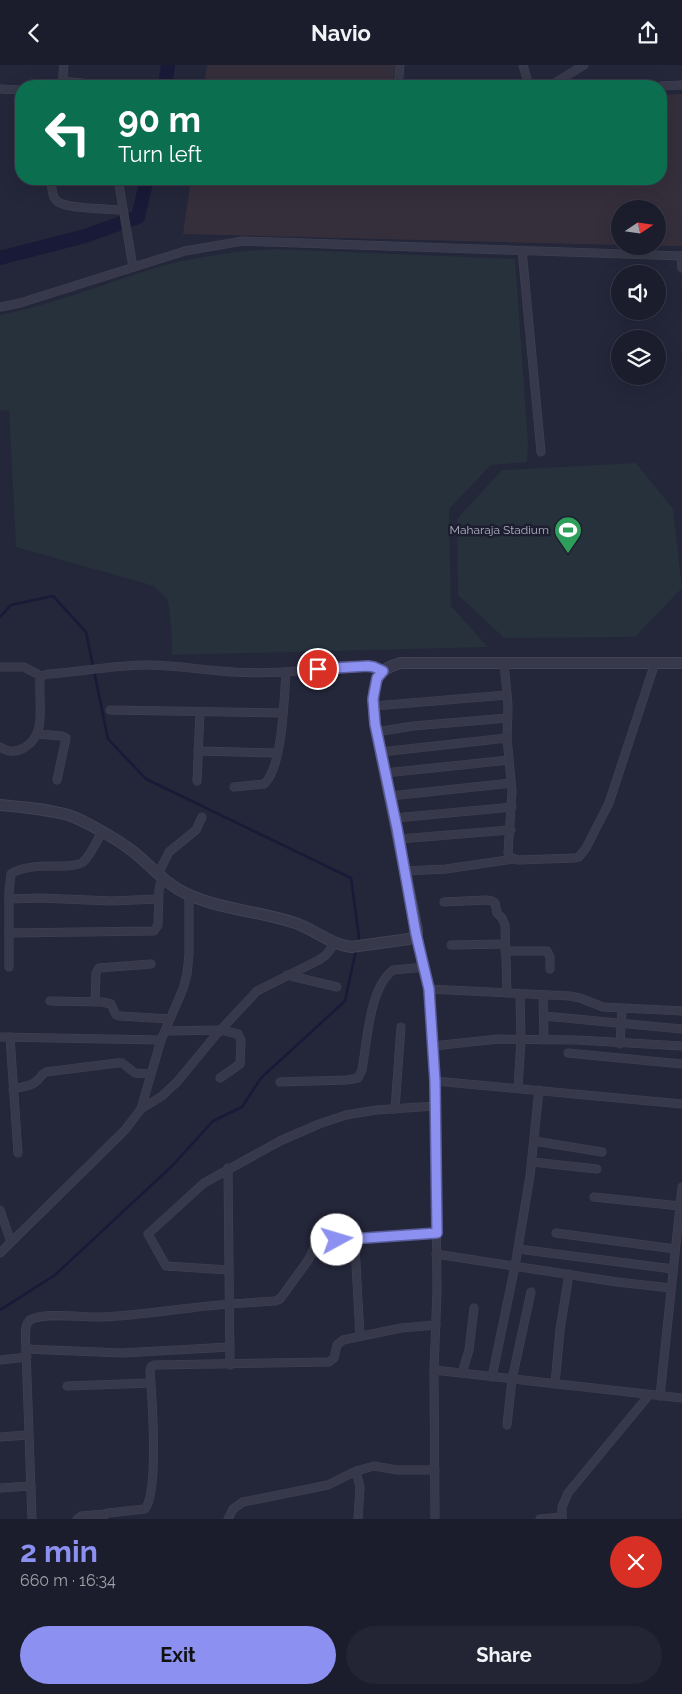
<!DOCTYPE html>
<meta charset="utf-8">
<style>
body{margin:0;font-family:Raleway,sans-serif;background:#242534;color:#f1f3f6;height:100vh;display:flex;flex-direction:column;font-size:19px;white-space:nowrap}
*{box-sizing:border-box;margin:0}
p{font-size:16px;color:#a0a1a9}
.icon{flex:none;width:28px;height:28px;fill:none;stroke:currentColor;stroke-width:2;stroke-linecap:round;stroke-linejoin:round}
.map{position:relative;height:1454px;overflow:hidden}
.panel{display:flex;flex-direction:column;background:#1b1c2c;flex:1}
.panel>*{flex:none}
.hud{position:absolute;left:15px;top:15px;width:652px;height:105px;border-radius:20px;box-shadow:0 5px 20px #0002,0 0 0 1px #393a48;background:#0b6e4f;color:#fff;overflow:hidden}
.needle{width:32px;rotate:77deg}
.tools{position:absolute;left:611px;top:135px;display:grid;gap:10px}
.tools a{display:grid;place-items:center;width:55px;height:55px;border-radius:50%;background:#1b1c2c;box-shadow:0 5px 20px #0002,0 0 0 1px #393a48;font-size:25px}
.pin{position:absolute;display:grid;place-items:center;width:42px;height:42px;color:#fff;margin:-21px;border:2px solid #fff;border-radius:50%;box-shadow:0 1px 5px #0007}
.me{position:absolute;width:55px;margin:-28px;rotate:84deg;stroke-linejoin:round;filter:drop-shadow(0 0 4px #0008)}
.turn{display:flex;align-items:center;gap:18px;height:105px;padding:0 20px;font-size:22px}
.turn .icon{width:65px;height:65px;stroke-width:2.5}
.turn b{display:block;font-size:35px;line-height:42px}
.round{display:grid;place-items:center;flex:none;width:52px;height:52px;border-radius:26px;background:#242534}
.summary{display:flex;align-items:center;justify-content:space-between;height:85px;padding:0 20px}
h1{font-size:30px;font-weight:700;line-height:38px;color:#8c91f1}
.action{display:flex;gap:10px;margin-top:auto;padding:10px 20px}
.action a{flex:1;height:58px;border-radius:30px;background:#8c91f1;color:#111;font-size:20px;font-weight:700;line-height:58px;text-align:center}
.action a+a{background:#242534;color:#f1f3f6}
header{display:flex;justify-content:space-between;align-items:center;height:65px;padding:0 20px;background:#1b1c2c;font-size:22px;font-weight:700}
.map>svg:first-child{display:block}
</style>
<header><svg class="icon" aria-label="back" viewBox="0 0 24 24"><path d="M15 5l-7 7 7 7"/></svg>Navio<svg class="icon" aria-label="share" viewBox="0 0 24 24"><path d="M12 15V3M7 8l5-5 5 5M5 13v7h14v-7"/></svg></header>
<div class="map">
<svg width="682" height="1454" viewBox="0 0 682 1454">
<rect width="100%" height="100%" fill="#24263a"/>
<!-- medical -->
<g fill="#352f3c">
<path d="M207,0H395L392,21H204Z"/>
<path d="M682,29V181H658V144H620V180L183,169L191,114H661V30Z"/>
</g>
<!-- green -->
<g fill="#26313b">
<path d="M275,184L515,194L528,378L527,397L491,400L449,444L451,541L488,582L172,590L171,560L168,535L154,521L16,482L9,345L0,346V250C56,239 110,216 165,200C199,191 241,186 275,184Z"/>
<path d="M636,398L673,444L682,523L635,572L504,573L458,530L457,454L502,405Z"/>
</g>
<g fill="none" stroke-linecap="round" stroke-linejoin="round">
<!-- stream -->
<g stroke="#181a37" stroke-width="2.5">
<path d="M0,552L11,540L53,531L86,567L108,674L146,714L351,813L359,872L358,877"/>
<path d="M0,1245L55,1210L172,1101L213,1056L242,1042L261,1013L345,936L356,885"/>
</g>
<!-- river -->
<g stroke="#181a37" stroke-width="14">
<path d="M165,21L168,0"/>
<path d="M0,193L85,171L138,152L147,114"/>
</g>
<!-- minor casing -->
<g stroke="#414253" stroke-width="9">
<g id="minor">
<path d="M523,0L529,21"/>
<path d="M62,16L101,20H133"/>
<path d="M62,20L64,0"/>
<path d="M398,21L400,0"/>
<path d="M550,21L584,0"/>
<path d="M661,21L682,20"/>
<path d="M0,24L21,25"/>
<path d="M51,114C52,121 51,131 57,136C65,144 111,144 123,145"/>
<path d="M118,114L133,202"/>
<path d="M522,185L541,387"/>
<path d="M681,191L682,203"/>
<path d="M0,242L20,238L185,186L243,176L682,191"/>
<path d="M504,598L508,640L507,673L512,726L508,788L510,792L518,795L575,793L579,792L586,783L609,738L655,598"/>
<path d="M0,602H24L41,611"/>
<path d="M374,641L507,630"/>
<path d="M110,645L283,648"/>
<path d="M376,667L413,661L508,653"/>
<path d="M37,669L62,671L66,673L57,715"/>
<path d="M0,682C16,693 35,680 39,662C42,648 39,630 40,614L41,611L48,609C81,607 114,600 147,600C172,600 196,604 220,606C241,608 263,608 285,607C313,606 358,593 383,606"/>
<path d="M198,686L277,688"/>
<path d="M381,687L507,673"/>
<path d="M385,708L509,695"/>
<path d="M197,716L200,646"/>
<path d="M234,722L264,719C283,703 284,632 286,607"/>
<path d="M390,731L511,718"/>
<path d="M395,753L512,742"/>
<path d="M399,774L511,765"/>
<path d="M405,806L446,804L513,794"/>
<path d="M158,809L169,787L196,765L202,752"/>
<path d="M9,834L40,833L111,836L158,834"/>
<path d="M444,837L486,835L492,836L495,838L497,848L502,853L505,860L507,928"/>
<path d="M9,868L154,866L158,860L159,825L162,812"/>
<path d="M417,869L429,924L435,1016L437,1226L434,1305L435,1454"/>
<path d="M451,880L505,879"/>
<path d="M505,886H547L550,892V904"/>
<path d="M9,902V827L11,809C32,795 71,806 83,797C91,790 96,777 102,767"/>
<path d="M287,910L337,922"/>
<path d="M429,924L570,931L580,933L603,942L682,946"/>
<path d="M543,930L544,975"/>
<path d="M50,936L102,937L111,939L116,950L120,951L170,954"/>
<path d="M95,937L96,908L99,903L151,899"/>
<path d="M544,951L682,964"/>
<path d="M165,966L221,965L238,969L241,975L240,999L220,1013"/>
<path d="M0,972L161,975"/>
<path d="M10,972L18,1088"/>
<path d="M620,979L622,944"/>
<path d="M433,981L498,974L577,975L682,981"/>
<path d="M568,988L682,999"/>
<path d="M435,1016L682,1039"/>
<path d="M280,1017L347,1015L358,1013L362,1005C367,978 369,923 393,905L425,902"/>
<path d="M518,1023L521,975L520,929"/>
<path d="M13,1024C19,1022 28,1022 34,1018C40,1015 40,1010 46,1007L117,998H122L135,1008L150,1009"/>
<path d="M141,1044L162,1031L177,1017L215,971L257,926L319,895L326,890L335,878"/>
<path d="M395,1044L401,962"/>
<path d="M534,1076L602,1087"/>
<path d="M532,1097L597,1104"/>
<path d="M228,1103L230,1300"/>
<path d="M594,1132L680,1141"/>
<path d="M0,1145L11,1177"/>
<path d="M556,1168L675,1184"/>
<path d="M518,1184L673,1204"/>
<path d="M0,1188L125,1065L141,1044L161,975L183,924L187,909L189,890V830"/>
<path d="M436,1189L617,1217L671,1223"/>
<path d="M229,1205L166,1201L148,1169L204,1118L280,1076L319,1059L346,1050L376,1045L435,1041"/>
<path d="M360,1271L355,1181L357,1174L437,1168"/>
<path d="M26,1284L122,1288L230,1282"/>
<path d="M0,1295L27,1292"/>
<path d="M434,1305L682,1333"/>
<path d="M462,1308L469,1285L474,1243"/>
<path d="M492,1312L515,1201L530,1111L539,1025"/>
<path d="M555,1319L560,1265L569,1209"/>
<path d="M67,1321L151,1318"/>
<path d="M660,1331L682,1122"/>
<path d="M507,1360L512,1314L531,1227"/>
<path d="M0,1372L28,1370"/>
<path d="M356,1406L360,1422L358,1454"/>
<path d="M0,1423L31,1421"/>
<path d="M32,1454L26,1284C26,1276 23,1260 30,1255C42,1247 80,1252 95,1252C127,1252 159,1246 191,1243C219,1239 247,1238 275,1236L280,1234L309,1194L317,1177L357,1174"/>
<path d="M77,1454L81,1451L105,1449"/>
<path d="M103,1454L105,1449L108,1448L145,1444C159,1427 152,1331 150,1306L151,1302L154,1300L329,1297L334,1293L337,1280L343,1275L401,1263L436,1260"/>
<path d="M228,1454L233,1444L243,1437L328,1420L356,1406L374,1401L397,1405H435"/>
<path d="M540,1454L562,1452"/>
<path d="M562,1454V1442L568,1428L649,1330"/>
</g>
</g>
<!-- tertiary casing -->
<g stroke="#414253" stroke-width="12">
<path id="tertiary" d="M0,740C23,742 46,744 68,750C84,755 118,775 131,785C150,799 164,818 185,828C218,844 257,846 292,857C313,863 329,879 351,882L409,874L417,869V865L375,659C374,642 369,615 386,604C390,601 396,600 400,598H682"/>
</g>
<!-- minor -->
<use href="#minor" stroke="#37394a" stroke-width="8"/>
<!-- tertiary -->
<use href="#tertiary" stroke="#37394a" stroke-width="10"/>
</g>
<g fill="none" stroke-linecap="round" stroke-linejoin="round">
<!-- route casing -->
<g stroke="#5b5e9d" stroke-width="12">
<path id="route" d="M318,604L368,601L374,602L383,606L377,613L373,634L375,659L397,763L416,869L429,924L435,1016L437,1168L337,1175"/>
</g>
<!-- route -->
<use href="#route" stroke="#8c91f1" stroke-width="9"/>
</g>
<!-- icons -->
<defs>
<g id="stadium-pin" transform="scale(1.4375)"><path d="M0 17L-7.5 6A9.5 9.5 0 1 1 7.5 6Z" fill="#2e9e5b" stroke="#1d1e2f"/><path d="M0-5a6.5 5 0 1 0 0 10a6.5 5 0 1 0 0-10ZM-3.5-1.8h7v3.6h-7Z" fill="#fff"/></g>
</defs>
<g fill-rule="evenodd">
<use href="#stadium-pin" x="568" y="465"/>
</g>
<g text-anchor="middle" stroke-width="5" stroke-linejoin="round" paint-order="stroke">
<!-- poi labels -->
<g font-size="12" fill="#b3b3c6" stroke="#1d1e2f" text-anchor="end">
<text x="549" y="469">Maharaja Stadium</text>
</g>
</g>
</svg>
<div class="tools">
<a><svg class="needle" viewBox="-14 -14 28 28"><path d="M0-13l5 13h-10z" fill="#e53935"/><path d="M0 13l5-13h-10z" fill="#a0a1a9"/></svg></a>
<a><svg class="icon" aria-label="sound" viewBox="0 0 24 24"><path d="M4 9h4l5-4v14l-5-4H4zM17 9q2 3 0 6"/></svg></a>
<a><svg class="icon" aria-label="layers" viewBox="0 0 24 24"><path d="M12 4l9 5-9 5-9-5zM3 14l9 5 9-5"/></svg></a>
</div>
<div class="pin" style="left:318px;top:604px;background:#d93025"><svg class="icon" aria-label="arrive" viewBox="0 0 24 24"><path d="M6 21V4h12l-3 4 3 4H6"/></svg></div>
<svg class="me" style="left:337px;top:1175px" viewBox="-20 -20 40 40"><circle r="19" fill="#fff"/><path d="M0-13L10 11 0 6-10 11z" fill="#8c91f1"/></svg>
<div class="hud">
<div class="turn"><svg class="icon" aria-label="left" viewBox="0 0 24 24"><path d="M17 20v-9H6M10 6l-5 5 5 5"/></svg><div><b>90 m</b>Turn left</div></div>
</div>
</div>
<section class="panel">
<div class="summary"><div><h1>2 min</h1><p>660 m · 16:34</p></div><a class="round" style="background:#d93025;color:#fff"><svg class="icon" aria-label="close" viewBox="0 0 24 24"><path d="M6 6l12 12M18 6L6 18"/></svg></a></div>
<div class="action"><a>Exit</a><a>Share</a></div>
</section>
